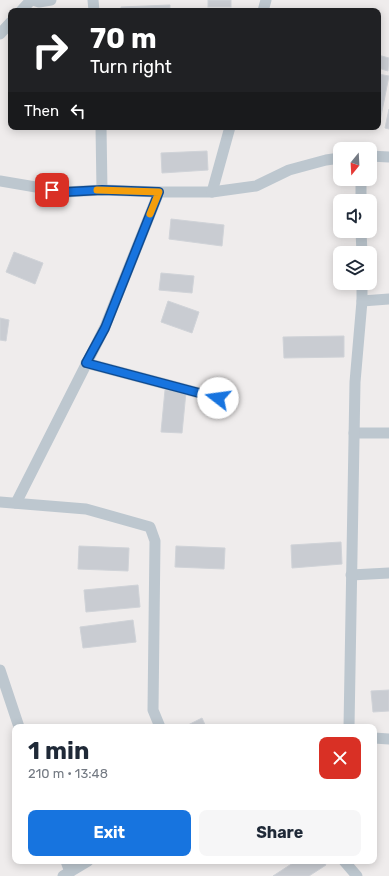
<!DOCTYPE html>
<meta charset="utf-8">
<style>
body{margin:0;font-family:Rubik,sans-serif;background:#f6f6f7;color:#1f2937;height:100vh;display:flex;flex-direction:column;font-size:15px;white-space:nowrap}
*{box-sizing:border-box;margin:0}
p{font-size:13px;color:#747a83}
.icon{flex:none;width:22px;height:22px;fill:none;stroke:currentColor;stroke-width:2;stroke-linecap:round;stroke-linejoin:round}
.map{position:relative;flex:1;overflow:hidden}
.side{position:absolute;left:12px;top:724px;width:365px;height:140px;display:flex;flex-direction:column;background:#fff;border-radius:8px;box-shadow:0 2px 10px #0003}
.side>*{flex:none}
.banner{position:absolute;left:8px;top:8px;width:373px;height:122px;border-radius:8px;box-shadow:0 2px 10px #0003;background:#202124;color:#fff;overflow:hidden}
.needle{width:26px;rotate:198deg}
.controls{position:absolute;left:333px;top:142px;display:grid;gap:8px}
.controls a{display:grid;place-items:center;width:44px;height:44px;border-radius:8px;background:#fff;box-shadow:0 2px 10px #0003;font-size:20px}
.pin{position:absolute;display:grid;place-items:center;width:34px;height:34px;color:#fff;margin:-17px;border-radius:8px;box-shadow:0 2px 6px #0006}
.me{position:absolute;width:44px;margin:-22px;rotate:285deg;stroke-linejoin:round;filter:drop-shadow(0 0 3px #0008)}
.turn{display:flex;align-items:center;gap:14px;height:84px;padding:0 16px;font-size:18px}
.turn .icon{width:52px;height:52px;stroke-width:2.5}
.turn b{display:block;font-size:28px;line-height:34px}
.then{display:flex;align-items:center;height:38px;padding:0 16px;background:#0003;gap:8px;font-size:15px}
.round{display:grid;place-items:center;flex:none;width:42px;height:42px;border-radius:8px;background:#f6f6f7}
.head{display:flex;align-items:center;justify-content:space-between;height:68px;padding:0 16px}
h1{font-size:24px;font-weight:700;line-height:30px}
.cta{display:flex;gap:8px;margin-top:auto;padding:8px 16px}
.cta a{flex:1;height:46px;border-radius:8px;background:#1774df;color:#fff;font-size:16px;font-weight:700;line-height:46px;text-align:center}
.cta a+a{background:#f6f6f7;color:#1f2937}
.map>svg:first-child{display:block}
</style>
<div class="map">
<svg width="389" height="876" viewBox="0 0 389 876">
<rect width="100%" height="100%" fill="#efecec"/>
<!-- building -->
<g fill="#c9ccd2" stroke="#d0d3d8">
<rect x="208" y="0" width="23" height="7"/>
<path d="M170,5V11H121V7Z"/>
<path d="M378,55L389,58L388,71L378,68Z"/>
<path d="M378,74L389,76L379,126H378Z"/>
<path d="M389,109V129L385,128Z"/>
<path d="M207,151L208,170L162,173L161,153Z"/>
<path d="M171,219L224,225L222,246L169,239Z"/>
<path d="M14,252L43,263L35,284L6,272Z"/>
<path d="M161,273L194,276L192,293L159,290Z"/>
<path d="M168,301L199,312L192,333L161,322Z"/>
<path d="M0,318L9,320L6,341L0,340Z"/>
<path d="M344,336V357L284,358L283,337Z"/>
<path d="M165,390L186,392L182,433L161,432Z"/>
<path d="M341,542L342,564L292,568L291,545Z"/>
<path d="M79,546L129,548L128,571L78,569Z"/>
<path d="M176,546L225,548L224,569L175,567Z"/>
<path d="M138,585L140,607L86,612L84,590Z"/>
<path d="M133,620L136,642L83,648L80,627Z"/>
<path d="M389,690V711L373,712L371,691Z"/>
<path d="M202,718L206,727H184Z"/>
<path d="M296,861H323L326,865L309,876H273Z"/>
</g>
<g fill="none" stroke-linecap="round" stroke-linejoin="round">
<!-- street -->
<g stroke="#bdc7cf" stroke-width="11">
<path d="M33,0L39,2L51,0"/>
<path d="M93,0L94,11"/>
<path d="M21,11L31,0"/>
<path d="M263,11L266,0"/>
<path d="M0,34L11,22"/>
<path d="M101,127L102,190"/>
<path d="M370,156L389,157"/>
<path d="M361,179V201"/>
<path d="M0,181L65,192L102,190L159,192H212L256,186L289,170L326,160L340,158"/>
<path d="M212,192L230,127"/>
<path d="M361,231L362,253"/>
<path d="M362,301L389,299"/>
<path d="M86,363L218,398"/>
<path d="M354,433H389"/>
<path d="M0,502L86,509L150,527L155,541L153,710L160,727"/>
<path d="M16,503L105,327L159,192"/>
<path d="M351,575L389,573"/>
<path d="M0,670L19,727"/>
<path d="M349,727L355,382L362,301V283"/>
<path d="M374,738L389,739"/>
<path d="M66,861L70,872"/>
<path d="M344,861L357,876"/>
<path d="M63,876L88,861"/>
</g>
</g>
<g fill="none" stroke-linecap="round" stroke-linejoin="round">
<!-- route casing -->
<g stroke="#0f4b91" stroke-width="10">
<path id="route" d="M52,190L65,192L102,190L159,192L105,328L86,363L218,398"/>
</g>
<!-- route -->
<use href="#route" stroke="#1774df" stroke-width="7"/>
<!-- slow -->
<path stroke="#f59e0b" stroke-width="7" d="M97,190L159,192L150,214"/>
</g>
</svg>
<div class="controls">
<a><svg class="needle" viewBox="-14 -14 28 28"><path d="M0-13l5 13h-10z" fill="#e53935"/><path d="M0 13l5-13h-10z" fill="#747a83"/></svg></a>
<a><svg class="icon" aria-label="sound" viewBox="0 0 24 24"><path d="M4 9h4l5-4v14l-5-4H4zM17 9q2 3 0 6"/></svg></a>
<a><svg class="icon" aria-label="layers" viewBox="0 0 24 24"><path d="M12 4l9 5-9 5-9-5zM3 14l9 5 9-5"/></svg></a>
</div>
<div class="pin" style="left:52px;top:190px;background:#d93025"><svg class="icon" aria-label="arrive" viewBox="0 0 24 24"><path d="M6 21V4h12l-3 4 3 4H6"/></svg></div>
<svg class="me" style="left:218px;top:398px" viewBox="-20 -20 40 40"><circle r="19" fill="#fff"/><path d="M0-13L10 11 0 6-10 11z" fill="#1774df"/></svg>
<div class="banner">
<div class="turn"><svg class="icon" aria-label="right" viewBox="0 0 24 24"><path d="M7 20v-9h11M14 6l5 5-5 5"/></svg><div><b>70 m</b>Turn right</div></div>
<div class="then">Then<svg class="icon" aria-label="left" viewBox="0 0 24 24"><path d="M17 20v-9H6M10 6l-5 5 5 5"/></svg></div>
</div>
<section class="side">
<div class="head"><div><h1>1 min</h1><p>210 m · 13:48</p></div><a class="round" style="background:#d93025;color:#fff"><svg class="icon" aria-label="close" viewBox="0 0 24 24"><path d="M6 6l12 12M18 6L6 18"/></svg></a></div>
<div class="cta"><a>Exit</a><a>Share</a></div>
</section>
</div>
